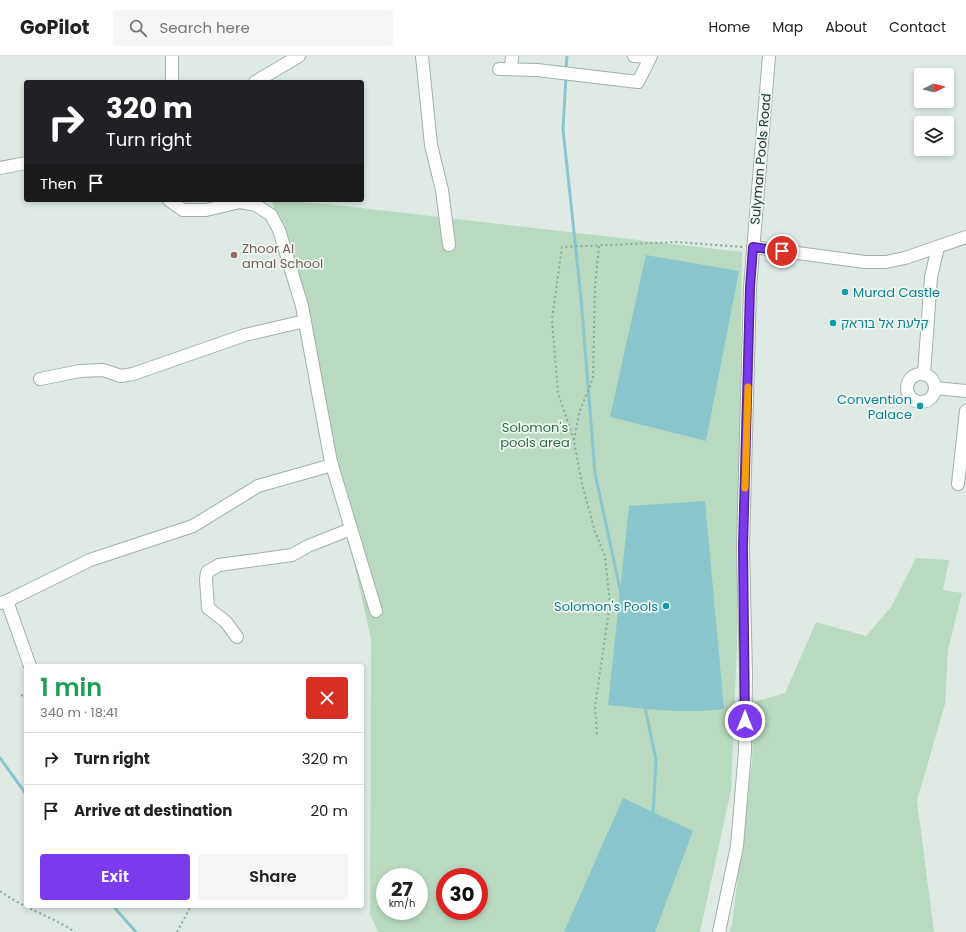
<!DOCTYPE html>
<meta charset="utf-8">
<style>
body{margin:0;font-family:Poppins,"Noto Sans Hebrew",sans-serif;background:#f6f6f6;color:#222;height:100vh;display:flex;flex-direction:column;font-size:15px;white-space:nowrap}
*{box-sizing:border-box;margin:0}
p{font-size:13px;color:#767676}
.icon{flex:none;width:22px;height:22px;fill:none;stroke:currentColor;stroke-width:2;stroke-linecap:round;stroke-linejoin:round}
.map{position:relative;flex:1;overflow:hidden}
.details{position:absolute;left:24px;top:608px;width:340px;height:244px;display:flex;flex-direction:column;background:#fff;border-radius:4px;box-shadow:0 2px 6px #0003}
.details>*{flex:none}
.banner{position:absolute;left:24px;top:24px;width:340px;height:122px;border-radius:4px;box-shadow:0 2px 6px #0003;background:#202124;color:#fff;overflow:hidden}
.needle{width:26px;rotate:84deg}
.controls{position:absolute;left:914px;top:12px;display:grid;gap:8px}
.controls a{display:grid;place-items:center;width:40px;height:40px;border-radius:4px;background:#fff;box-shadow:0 2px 6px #0003;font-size:20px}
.speed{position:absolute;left:376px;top:812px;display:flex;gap:8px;font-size:20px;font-weight:700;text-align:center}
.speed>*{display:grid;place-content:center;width:52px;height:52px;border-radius:50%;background:#fff;box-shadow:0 2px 6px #0003;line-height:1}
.speed small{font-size:10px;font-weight:400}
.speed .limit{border:6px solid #d22;background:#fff;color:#111}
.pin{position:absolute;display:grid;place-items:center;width:34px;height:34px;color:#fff;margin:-17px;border:2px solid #fff;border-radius:50%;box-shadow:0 1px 4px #0007}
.me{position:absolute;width:44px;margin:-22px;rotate:0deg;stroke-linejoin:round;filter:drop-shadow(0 0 3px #0008)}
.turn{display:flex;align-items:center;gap:14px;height:84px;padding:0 16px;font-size:18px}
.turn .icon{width:52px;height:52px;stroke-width:2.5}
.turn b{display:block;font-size:28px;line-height:34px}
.then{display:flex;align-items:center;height:38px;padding:0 16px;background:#0003;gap:8px;font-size:15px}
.round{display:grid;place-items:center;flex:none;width:42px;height:42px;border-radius:4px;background:#f6f6f6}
.headline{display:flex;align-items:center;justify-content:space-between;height:68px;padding:0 16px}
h1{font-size:24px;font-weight:600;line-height:30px;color:#1e9e55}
.primary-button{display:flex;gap:8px;margin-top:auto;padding:8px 16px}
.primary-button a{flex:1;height:46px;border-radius:4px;background:#7c3aed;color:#fff;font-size:16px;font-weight:600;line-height:46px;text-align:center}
.primary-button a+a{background:#f6f6f6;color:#222}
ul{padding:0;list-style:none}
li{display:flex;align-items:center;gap:12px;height:52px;padding:0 16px;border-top:1px solid #e0e0e0}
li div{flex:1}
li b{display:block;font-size:15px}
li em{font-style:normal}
header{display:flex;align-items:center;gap:24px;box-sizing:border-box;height:56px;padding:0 20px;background:#fff;border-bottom:1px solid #e0e0e0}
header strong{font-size:19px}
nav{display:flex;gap:22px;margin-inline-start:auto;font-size:14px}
.search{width:280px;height:36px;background:#f6f6f6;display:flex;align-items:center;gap:10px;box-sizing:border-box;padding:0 14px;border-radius:4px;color:#767676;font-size:15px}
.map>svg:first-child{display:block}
</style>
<header>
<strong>GoPilot</strong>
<div class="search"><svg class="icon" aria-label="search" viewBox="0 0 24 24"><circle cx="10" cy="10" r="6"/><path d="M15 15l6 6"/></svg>Search here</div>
<nav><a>Home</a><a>Map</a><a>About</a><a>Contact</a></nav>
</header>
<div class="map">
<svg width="966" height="876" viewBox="0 0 966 876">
<rect width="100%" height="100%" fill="#dfeae4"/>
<!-- green -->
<g fill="#b9dac0" fill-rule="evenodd">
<path d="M272,144L327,148L742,196L737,591L731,734L700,876H378L370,858L371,583ZM385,821H419V855H385ZM445,821H479V855H445Z"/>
<path d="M916,502L949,504L943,534L962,537L948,594L945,648L917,745L934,876H729L732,869L752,706L754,646L785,637L816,566L866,580L891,551Z"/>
</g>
<!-- water -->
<g fill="#89c7cd">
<path d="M646,199L739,215L706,385L610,361Z"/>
<path d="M705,445L724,653C684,658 647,653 608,649L629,450Z"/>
<path d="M623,742L693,775L655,876H564Z"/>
</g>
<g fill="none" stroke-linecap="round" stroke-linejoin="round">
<!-- stream -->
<g stroke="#89c7cd" stroke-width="3">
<path d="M566,14L567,0"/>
<path d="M566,20L563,73L581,242L595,417L621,538"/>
<path d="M645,651L656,704L653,760"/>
<path d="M0,702L26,738"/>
<path d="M113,850L136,876"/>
</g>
<!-- minor casing -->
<g stroke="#a2b1ab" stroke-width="14">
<g id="minor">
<path d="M422,0L431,89L442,134L449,189"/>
<path d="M634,0L650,1"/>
<path d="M499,13L537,14L638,26L651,0"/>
<path d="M511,13L512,0"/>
<path d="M172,26V0"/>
<path d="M255,26L299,0"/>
<path d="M0,112L26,107"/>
<path d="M169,144L183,154H206L240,146L256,149L271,159L279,174L302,250L331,406L376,555"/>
<path d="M753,191L865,206H886L905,202L966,181"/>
<path d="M924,318L931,221L938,191"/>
<circle cx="921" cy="332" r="14"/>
<path d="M40,323L80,315L103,314L121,320L133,318L245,279L305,265"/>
<path d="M935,332L966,335"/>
<path d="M958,428L966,355"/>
<path d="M7,545L90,504L193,470L258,430L332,409"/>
<path d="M0,547L7,545L30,610"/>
<path d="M237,581L226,566L208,552L206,523L207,516L219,509L292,499L308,490L351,473"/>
<path d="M719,876L737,790L745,695L746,619L743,490L750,232L769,0"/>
</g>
</g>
<!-- path -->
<g stroke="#81ac9c" stroke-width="2" stroke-dasharray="2 3" stroke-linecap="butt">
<path d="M574,384L558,337L552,263L562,191L677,186L743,191"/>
<path d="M21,639L26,641"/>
<path d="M597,678L595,651L610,547L605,500L595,476L582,428L574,385L579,357L593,322L595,231L599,190"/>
<path d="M0,835C23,852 51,860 75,876"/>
<path d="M177,876L191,850"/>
</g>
<!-- minor -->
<use href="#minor" stroke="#fff" stroke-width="12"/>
</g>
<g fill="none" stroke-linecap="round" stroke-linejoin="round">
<!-- route casing -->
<g stroke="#51269a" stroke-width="10">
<path id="route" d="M745,665L743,490L750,232L753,191L782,195"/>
</g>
<!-- route -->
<use href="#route" stroke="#7c3aed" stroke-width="7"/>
<!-- slow -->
<path stroke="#f59e0b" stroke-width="7" d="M745,432L748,331"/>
</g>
<!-- markers -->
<circle fill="#8d6e63" stroke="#eff7f2" stroke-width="1.5" cx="234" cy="199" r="4"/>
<g fill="#0f9aa8" stroke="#eff7f2" stroke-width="1.5">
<circle cx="845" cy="236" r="4"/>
<circle cx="833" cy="267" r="4"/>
<circle cx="920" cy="350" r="4"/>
<circle cx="666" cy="550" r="4"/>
</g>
<g text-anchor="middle" stroke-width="3.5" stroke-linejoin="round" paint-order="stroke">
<!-- street labels -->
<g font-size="13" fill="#213931" stroke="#eff7f2">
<text transform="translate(760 103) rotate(-85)" y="5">Sulyman Pools Road</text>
</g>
<!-- education labels -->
<g font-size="13" fill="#785e54" stroke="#eff7f2" text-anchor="start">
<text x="242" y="197">Zhoor Al<tspan x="242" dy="15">amal School</tspan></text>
</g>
<!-- culture labels -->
<g font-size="13" fill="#0d838f" stroke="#eff7f2" text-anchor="start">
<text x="853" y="241">Murad Castle</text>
<text x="841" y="272">קלעת אל בוראק</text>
<text x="912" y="348" text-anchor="end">Convention<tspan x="912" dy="15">Palace</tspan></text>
<text x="658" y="555" text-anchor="end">Solomon's Pools</text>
</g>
<!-- park labels -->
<g font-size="13" fill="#2e6d42" stroke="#eff7f2">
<text x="535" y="376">Solomon's<tspan x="535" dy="15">pools area</tspan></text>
</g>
</g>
</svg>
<div class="controls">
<a><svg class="needle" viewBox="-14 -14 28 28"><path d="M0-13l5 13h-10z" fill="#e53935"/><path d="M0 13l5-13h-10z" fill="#767676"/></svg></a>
<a><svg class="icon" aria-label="layers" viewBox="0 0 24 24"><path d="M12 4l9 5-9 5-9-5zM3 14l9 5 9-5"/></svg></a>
</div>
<div class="speed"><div>27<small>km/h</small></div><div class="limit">30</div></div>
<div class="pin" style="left:782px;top:195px;background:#d93025"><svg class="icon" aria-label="arrive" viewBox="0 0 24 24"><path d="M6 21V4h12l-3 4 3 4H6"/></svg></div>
<svg class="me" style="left:745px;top:665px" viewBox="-20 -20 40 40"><circle r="17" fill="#7c3aed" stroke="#fff" stroke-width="3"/><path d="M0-11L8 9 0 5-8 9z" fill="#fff"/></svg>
<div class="banner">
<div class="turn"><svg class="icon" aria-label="right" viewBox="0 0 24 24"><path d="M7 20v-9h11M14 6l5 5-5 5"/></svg><div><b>320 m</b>Turn right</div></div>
<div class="then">Then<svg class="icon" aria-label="arrive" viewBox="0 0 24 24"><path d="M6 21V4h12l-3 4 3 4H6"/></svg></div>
</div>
<section class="details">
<div class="headline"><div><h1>1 min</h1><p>340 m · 18:41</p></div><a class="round" style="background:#d93025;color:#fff"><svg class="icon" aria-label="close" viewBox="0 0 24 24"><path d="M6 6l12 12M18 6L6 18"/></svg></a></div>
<ul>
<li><svg class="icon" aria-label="right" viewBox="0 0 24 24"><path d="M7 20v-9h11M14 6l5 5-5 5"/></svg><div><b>Turn right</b></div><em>320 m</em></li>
<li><svg class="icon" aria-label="arrive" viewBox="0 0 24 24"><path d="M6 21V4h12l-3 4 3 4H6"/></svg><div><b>Arrive at destination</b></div><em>20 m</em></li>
</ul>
<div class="primary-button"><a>Exit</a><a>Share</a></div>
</section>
</div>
